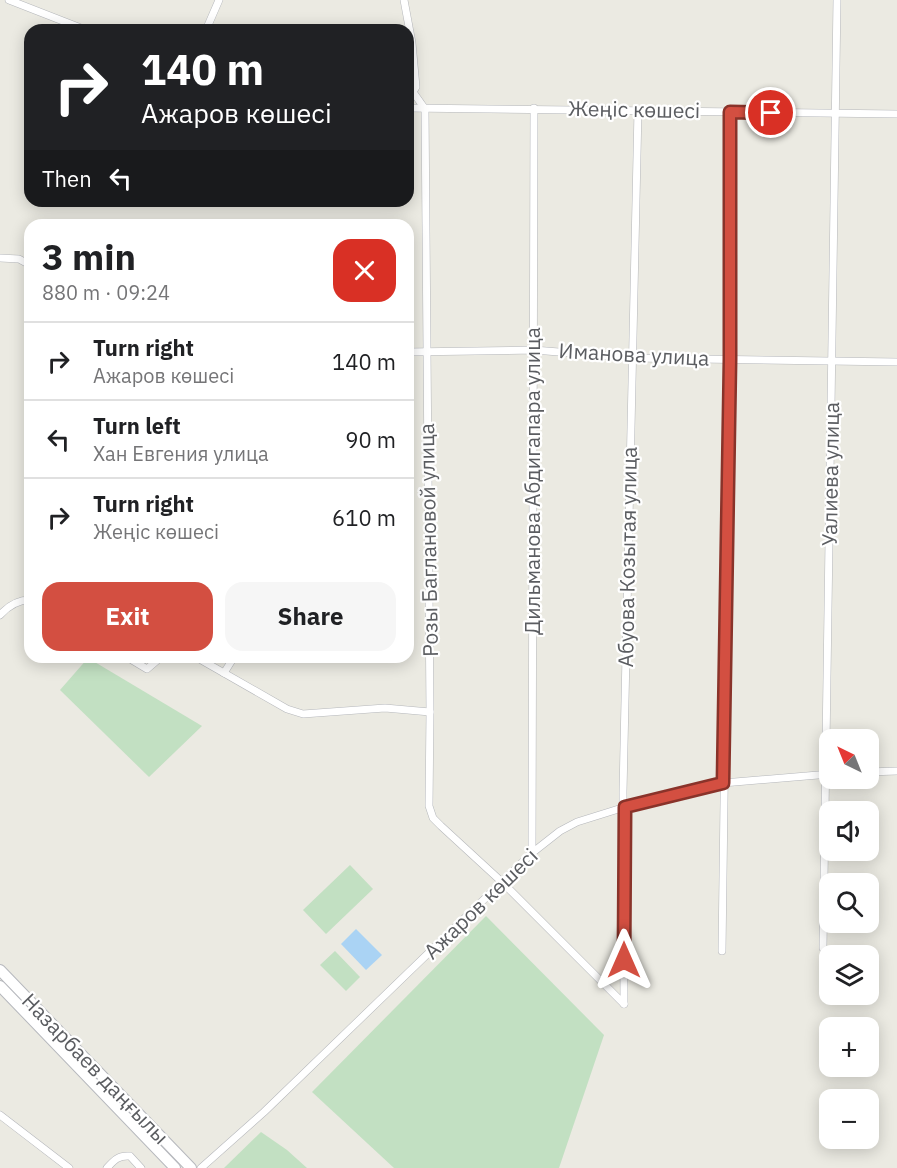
<!DOCTYPE html>
<meta charset="utf-8">
<style>
body{margin:0;font-family:"IBM Plex Sans",sans-serif;background:#f6f6f6;color:#202124;height:100vh;display:flex;flex-direction:column;font-size:22px;white-space:nowrap}
*{box-sizing:border-box;margin:0}
p{font-size:20px;color:#757577}
.icon{flex:none;width:33px;height:33px;fill:none;stroke:currentColor;stroke-width:2;stroke-linecap:round;stroke-linejoin:round}
.map{position:relative;flex:1;overflow:hidden}
.drawer{position:absolute;left:24px;top:219px;width:390px;height:444px;display:flex;flex-direction:column;background:#fff;border-radius:18px;box-shadow:0 3px 15px #0003}
.drawer>*{flex:none}
.top-card{position:absolute;left:24px;top:24px;width:390px;height:183px;border-radius:18px;box-shadow:0 3px 15px #0003;background:#202124;color:#fff;overflow:hidden}
.needle{width:39px;rotate:317deg}
.controls{position:absolute;left:819px;top:729px;display:grid;gap:12px}
.controls a{display:grid;place-items:center;width:60px;height:60px;border-radius:12px;background:#fff;box-shadow:0 3px 15px #0003;font-size:30px}
.pin{position:absolute;display:grid;place-items:center;width:51px;height:51px;color:#fff;margin:-26px;border:3px solid #fff;border-radius:50%;box-shadow:0 2px 6px #0007}
.me{position:absolute;width:66px;margin:-33px;rotate:0deg;stroke-linejoin:round;filter:drop-shadow(0 0 4px #0008)}
.turn{display:flex;align-items:center;gap:21px;height:126px;padding:0 18px;font-size:27px}
.turn .icon{width:78px;height:78px;stroke-width:2.5}
.turn b{display:block;font-size:42px;line-height:51px}
.then{display:flex;align-items:center;height:57px;padding:0 18px;background:#0003;gap:12px;font-size:22px}
.round{display:grid;place-items:center;flex:none;width:63px;height:63px;border-radius:18px;background:#f6f6f6}
.headline{display:flex;align-items:center;justify-content:space-between;height:102px;padding:0 18px}
h1{font-size:36px;font-weight:800;line-height:45px}
.cta{display:flex;gap:12px;margin-top:auto;padding:12px 18px}
.cta a{flex:1;height:69px;border-radius:18px;background:#d34f41;color:#fff;font-size:24px;font-weight:800;line-height:69px;text-align:center}
.cta a+a{background:#f6f6f6;color:#202124}
ul{padding:0;list-style:none}
li{display:flex;align-items:center;gap:18px;height:78px;padding:0 18px;border-top:2px solid #e0e0e0}
li div{flex:1}
li b{display:block;font-size:22px}
li em{font-style:normal}
.map>svg:first-child{display:block}
</style>
<div class="map">
<svg width="897" height="1168" viewBox="0 0 897 1168">
<rect width="100%" height="100%" fill="#ebeae2"/>
<!-- green -->
<g fill="#c2e0c2">
<path d="M88,658L202,726L149,777L60,690Z"/>
<path d="M350,865L373,889L326,934L303,910Z"/>
<path d="M486,916L604,1035L559,1168H394L312,1092Z"/>
<path d="M335,951L360,977L346,991L320,965Z"/>
<path d="M261,1132L287,1150L307,1168H224Z"/>
</g>
<!-- water -->
<path fill="#aad3f4" d="M356,929L382,955L366,970L341,944Z"/>
<g fill="none" stroke-linecap="round" stroke-linejoin="round">
<!-- minor casing -->
<g stroke="#b5b7bb" stroke-width="8">
<g id="minor">
<path d="M9,0L86,30"/>
<path d="M404,0L412,43L416,87L413,92L425,109L430,712L429,806L433,818L441,826L503,883L624,1004"/>
<path d="M206,30L219,0"/>
<path d="M408,108L897,114"/>
<path d="M0,258L19,259L30,265"/>
<path d="M408,352L534,350L633,358L897,362"/>
<path d="M0,615C8,606 18,600 30,600"/>
<path d="M127,657L147,669L161,657"/>
<path d="M196,657L287,709L303,714L385,708L430,712"/>
<path d="M224,673L234,657"/>
<path d="M868,772L897,771"/>
<path d="M532,853L534,108"/>
<path d="M823,948L837,0"/>
<path d="M722,951L730,359V112"/>
<path d="M624,1004L623,792L638,110"/>
<path d="M0,1115L69,1168"/>
<path d="M107,1168C114,1160 119,1155 130,1156L141,1168"/>
<path d="M201,1168L264,1112L532,853L560,831L577,822L625,807L723,783L830,774"/>
</g>
</g>
<!-- secondary casing -->
<g stroke="#b6b8bd" stroke-width="12">
<g id="secondary">
<path d="M0,970L191,1168"/>
<path d="M0,986L175,1168"/>
</g>
</g>
<!-- minor -->
<use href="#minor" stroke="#fff" stroke-width="7"/>
<!-- secondary -->
<use href="#secondary" stroke="#fff" stroke-width="10"/>
</g>
<g fill="none" stroke-linecap="round" stroke-linejoin="round">
<!-- route casing -->
<g stroke="#89332a" stroke-width="15">
<path id="route" d="M624,960L625,807L723,783L730,359V112L771,113"/>
</g>
<!-- route -->
<use href="#route" stroke="#d34f41" stroke-width="10"/>
</g>
<g text-anchor="middle" stroke-width="4.5" stroke-linejoin="round" paint-order="stroke">
<!-- street labels -->
<g font-size="21" fill="#5b5d61" stroke="#fff">
<text transform="translate(634 110) rotate(1)" y="7">Жеңіс көшесі</text>
<text transform="translate(634 355) rotate(3)" y="7">Иманова улица</text>
<text transform="translate(831 474) rotate(-89)" y="7">Уалиева улица</text>
<text transform="translate(533 481) rotate(-90)" y="7">Дильманова Абдигапара улица</text>
<text transform="translate(429 540) rotate(-91)" y="7">Розы Баглановой улица</text>
<text transform="translate(628 557) rotate(-89)" y="7">Абуова Козытая улица</text>
<text transform="translate(481 904) rotate(-44)" y="7">Ажаров көшесі</text>
<text transform="translate(95 1069) rotate(46)" y="7">Назарбаев даңғылы</text>
</g>
</g>
</svg>
<div class="controls">
<a><svg class="needle" viewBox="-14 -14 28 28"><path d="M0-13l5 13h-10z" fill="#e53935"/><path d="M0 13l5-13h-10z" fill="#757577"/></svg></a>
<a><svg class="icon" aria-label="sound" viewBox="0 0 24 24"><path d="M4 9h4l5-4v14l-5-4H4zM17 9q2 3 0 6"/></svg></a>
<a><svg class="icon" aria-label="search" viewBox="0 0 24 24"><circle cx="10" cy="10" r="6"/><path d="M15 15l6 6"/></svg></a>
<a><svg class="icon" aria-label="layers" viewBox="0 0 24 24"><path d="M12 4l9 5-9 5-9-5zM3 14l9 5 9-5"/></svg></a>
<a>+</a>
<a>−</a>
</div>
<div class="pin" style="left:771px;top:113px;background:#d93025"><svg class="icon" aria-label="arrive" viewBox="0 0 24 24"><path d="M6 21V4h12l-3 4 3 4H6"/></svg></div>
<svg class="me" style="left:624px;top:960px" viewBox="-20 -20 40 40"><path d="M0-17L14 15 0 8-14 15z" fill="#d34f41" stroke="#fff" stroke-width="4"/></svg>
<div class="top-card">
<div class="turn"><svg class="icon" aria-label="right" viewBox="0 0 24 24"><path d="M7 20v-9h11M14 6l5 5-5 5"/></svg><div><b>140 m</b>Ажаров көшесі</div></div>
<div class="then">Then<svg class="icon" aria-label="left" viewBox="0 0 24 24"><path d="M17 20v-9H6M10 6l-5 5 5 5"/></svg></div>
</div>
<section class="drawer">
<div class="headline"><div><h1>3 min</h1><p>880 m · 09:24</p></div><a class="round" style="background:#d93025;color:#fff"><svg class="icon" aria-label="close" viewBox="0 0 24 24"><path d="M6 6l12 12M18 6L6 18"/></svg></a></div>
<ul>
<li><svg class="icon" aria-label="right" viewBox="0 0 24 24"><path d="M7 20v-9h11M14 6l5 5-5 5"/></svg><div><b>Turn right</b><p>Ажаров көшесі</p></div><em>140 m</em></li>
<li><svg class="icon" aria-label="left" viewBox="0 0 24 24"><path d="M17 20v-9H6M10 6l-5 5 5 5"/></svg><div><b>Turn left</b><p>Хан Евгения улица</p></div><em>90 m</em></li>
<li><svg class="icon" aria-label="right" viewBox="0 0 24 24"><path d="M7 20v-9h11M14 6l5 5-5 5"/></svg><div><b>Turn right</b><p>Жеңіс көшесі</p></div><em>610 m</em></li>
</ul>
<div class="cta"><a>Exit</a><a>Share</a></div>
</section>
</div>
